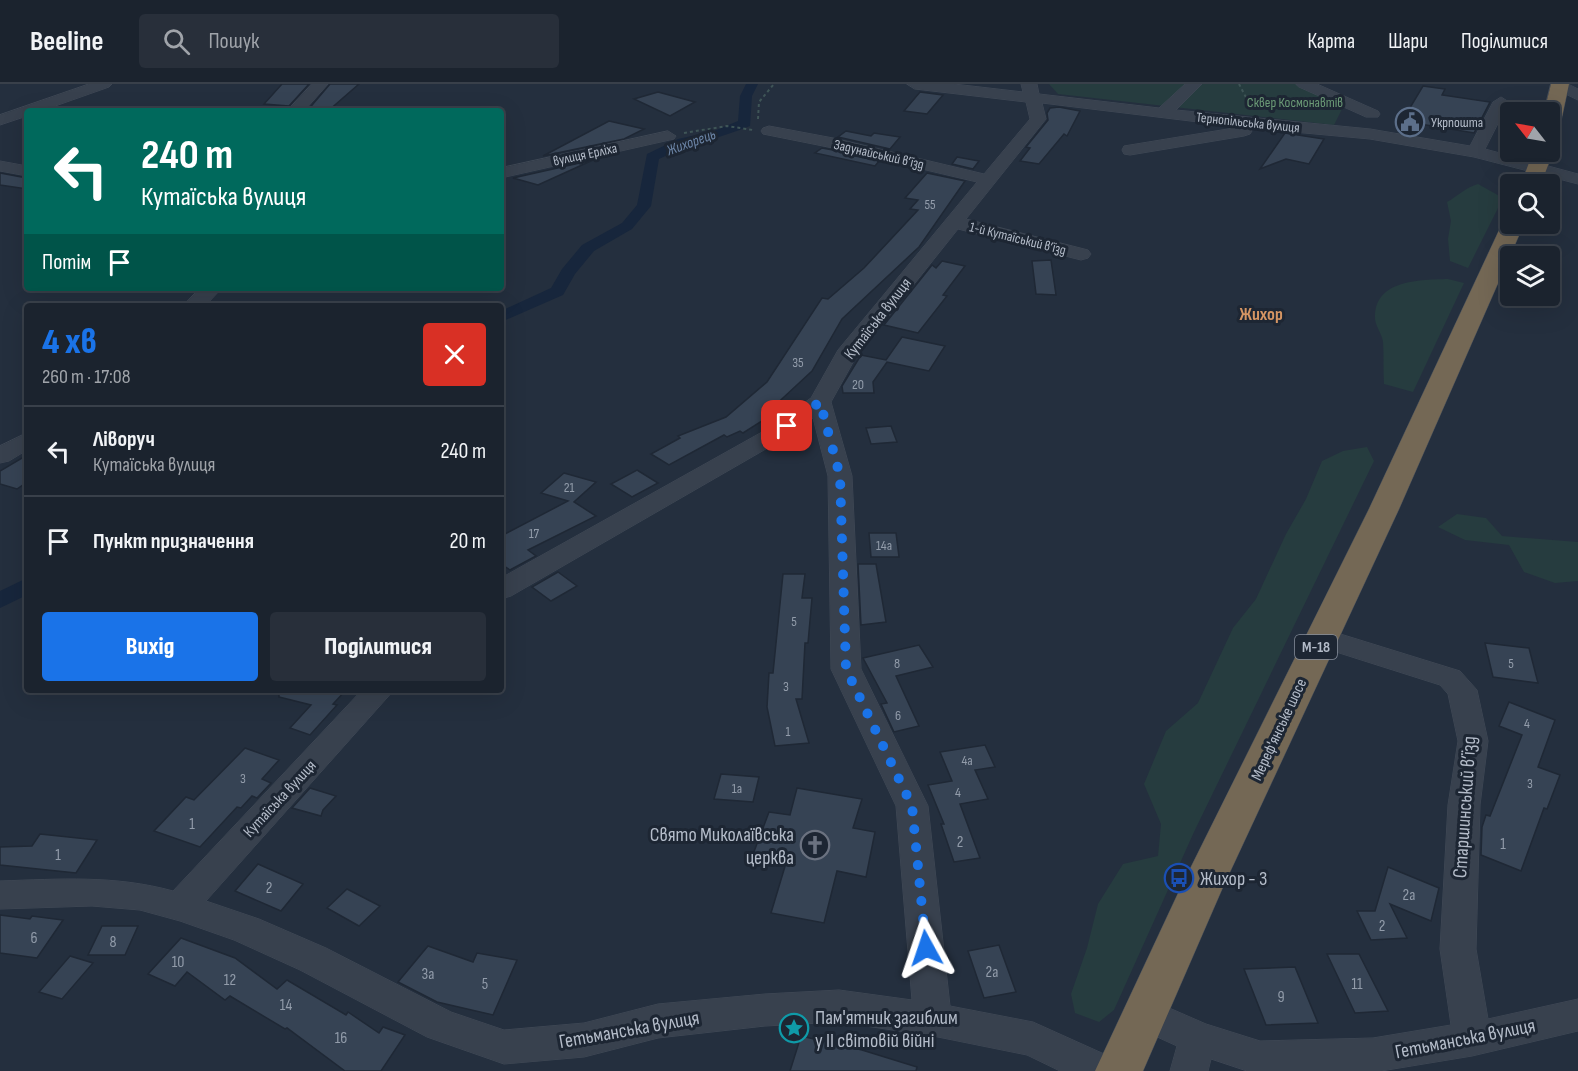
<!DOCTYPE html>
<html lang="uk">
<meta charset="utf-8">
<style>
body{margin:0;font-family:"Sofia Sans Condensed",sans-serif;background:#282f3a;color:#f1f3f6;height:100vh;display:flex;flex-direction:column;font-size:22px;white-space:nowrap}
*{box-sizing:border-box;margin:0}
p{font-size:20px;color:#a0a4aa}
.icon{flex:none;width:33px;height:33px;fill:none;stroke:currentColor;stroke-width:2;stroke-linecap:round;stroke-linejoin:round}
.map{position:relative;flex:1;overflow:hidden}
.details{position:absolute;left:24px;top:219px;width:480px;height:390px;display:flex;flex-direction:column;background:#1b232e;border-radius:6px;box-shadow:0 6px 24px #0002,0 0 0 2px #39404a}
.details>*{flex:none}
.hud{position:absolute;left:24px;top:24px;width:480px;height:183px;border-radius:6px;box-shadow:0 6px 24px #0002,0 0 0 2px #39404a;background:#00695c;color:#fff;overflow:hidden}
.needle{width:39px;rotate:301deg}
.tools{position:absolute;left:1500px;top:18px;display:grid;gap:12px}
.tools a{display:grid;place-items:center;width:60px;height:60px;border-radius:6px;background:#1b232e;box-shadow:0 6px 24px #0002,0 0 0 2px #39404a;font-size:30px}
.pin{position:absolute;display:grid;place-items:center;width:51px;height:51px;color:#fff;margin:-26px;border-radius:12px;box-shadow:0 3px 9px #0006}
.me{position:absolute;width:66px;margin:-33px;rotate:355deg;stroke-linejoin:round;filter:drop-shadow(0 0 4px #0008)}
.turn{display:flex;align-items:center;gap:21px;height:126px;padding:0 18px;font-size:27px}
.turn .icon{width:78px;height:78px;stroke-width:2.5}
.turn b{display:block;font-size:42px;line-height:51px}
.then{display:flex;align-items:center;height:57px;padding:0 18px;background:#0003;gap:12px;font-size:22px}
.round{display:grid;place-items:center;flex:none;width:63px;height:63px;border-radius:6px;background:#282f3a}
.overview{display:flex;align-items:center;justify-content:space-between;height:102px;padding:0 18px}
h1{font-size:36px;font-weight:800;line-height:45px;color:#1a73e8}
.primary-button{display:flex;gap:12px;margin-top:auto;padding:12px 18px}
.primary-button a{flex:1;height:69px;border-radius:6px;background:#1a73e8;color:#fff;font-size:24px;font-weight:800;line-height:69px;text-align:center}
.primary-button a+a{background:#282f3a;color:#f1f3f6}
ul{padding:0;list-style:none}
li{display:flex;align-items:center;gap:18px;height:90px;padding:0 18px;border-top:2px solid #39404a}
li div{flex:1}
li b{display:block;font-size:22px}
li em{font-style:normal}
header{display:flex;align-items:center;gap:36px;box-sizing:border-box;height:84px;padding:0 30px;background:#1b232e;border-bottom:2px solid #39404a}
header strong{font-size:28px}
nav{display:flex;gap:33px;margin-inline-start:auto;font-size:21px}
.search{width:420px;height:54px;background:#282f3a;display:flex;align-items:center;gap:15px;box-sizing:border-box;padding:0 21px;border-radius:6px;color:#a0a4aa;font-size:22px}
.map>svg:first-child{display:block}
</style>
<header>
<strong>Beeline</strong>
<div class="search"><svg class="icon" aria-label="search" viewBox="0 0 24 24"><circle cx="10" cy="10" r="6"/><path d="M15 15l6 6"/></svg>Пошук</div>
<nav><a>Карта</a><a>Шари</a><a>Поділитися</a></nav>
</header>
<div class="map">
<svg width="1578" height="987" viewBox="0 0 1578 987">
<rect width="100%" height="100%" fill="#242f3e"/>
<!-- green -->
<g fill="#263c3f">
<path d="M1049,0H1303L1343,23L1334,41L1058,10Z"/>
<path d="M1478,100L1503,114L1468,184L1450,177L1448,155L1451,137L1447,118C1458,112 1466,103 1478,100Z"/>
<path d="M1448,195L1464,199L1413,308L1384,300C1383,286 1384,272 1383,258C1382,249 1374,241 1375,232C1376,195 1421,196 1448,195Z"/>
<path d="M1367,363L1374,377L1194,748L1114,926L1099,938L1075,929L1071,910L1087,864L1098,820L1123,780L1158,772L1161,740L1144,700L1166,647L1198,619L1233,544L1256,515L1286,450L1306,415L1322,377L1343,367Z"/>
<path d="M1457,430L1486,434L1502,452L1578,458V497L1555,499L1524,488L1509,461L1465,456L1438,443Z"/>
</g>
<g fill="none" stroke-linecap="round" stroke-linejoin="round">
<!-- canal -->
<g fill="#17263c" fill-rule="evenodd">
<path d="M746,0H758L752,12L750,42C718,55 689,60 659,75L651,122L632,145L594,167L575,190L563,211L501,238V227L551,204L562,185L582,161L622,139L637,121L647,70L678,55L714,47L738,37L740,12Z"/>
<path d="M27,494V511L0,524V507Z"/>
</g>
</g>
<!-- building -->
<g fill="#364354" stroke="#1f2835" stroke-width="1.5">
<path d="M282,0H309L289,22L264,20Z"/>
<path d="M330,0H359L328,27H307Z"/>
<path d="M1423,2L1445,5L1442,11L1490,18L1474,49L1402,37Z"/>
<path d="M658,8L695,18L670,32L634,15Z"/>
<path d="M920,8L943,11L927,30L904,27Z"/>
<path d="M1059,23L1080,27L1067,52L1064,50L1039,80L1020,77L1030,64L1026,63L1048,36L1047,29L1050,24Z"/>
<path d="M609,37L644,45L624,55L543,72Z"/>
<path d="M846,47L871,52L874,49L900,53L890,65L838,53Z"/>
<path d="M1285,49L1324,55L1309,80L1286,75L1260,85Z"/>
<path d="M822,64L833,66L879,77L875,82L815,69Z"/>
<path d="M957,73L979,77L973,85L952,80Z"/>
<path d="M593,76L538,101L513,94Z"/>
<path d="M0,89L27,94V105L0,101Z"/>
<path d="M927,89L965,97L919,163L842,235L812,287L771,325L776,328L743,349L740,347L727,353L724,351L669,381L651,370L680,354L678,352L726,333L767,298L822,214L828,215L864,184L918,126L910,125L918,116L905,114Z"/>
<path d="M1051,176L1056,211L1036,210L1032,177Z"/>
<path d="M942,177L965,182L943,211L947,212L918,249L884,241L932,181L936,184Z"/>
<path d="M902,253L945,262L929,287L887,278L873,298L874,309H843L842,302L861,271L886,276Z"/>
<path d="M891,342L897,358L871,360L866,344Z"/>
<path d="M27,371V398L17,405L0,400V387Z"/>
<path d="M637,386L658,399L632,413L611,400Z"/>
<path d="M564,389L596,398L574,418L596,432L528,466L536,472L510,486L501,480V452L568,417L541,409Z"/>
<path d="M869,449H896L899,473H871Z"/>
<path d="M858,480H876L886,538L861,541Z"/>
<path d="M558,488L577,502L551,517L532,503Z"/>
<path d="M783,490H805L802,514H812L808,559H805L802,615H796L809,659L775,662L767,623L769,589H773Z"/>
<path d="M1485,559L1529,564L1538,599L1493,593Z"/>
<path d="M919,561L933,583L896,592L919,642L894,648L881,620L887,619L863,574Z"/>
<path d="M279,606H346L333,620L337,621L310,651L290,644L311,621L279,613Z"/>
<path d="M1509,618L1555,636L1538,683L1560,691L1547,725L1544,724L1521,787L1481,771L1482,743L1486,731L1490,732L1522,651L1499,642Z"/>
<path d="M985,661L995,683L975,686L988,715L960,720L980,774L954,778L941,740H944L928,701L952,697L940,668Z"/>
<path d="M245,664L279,676L262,695L271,699L257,714L252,712L241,724L237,723L200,763L154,747L186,713L194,716Z"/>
<path d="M721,690L759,693L753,718L714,715Z"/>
<path d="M310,704L336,712L323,726L321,732L292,724Z"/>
<path d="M797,704L862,715L853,744L875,748L866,793L837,787L824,839L771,829L786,779L752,773L769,728L790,731Z"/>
<path d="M40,750L97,756L76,789L0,781V763L32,762Z"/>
<path d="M258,780L303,800L281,827L235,807Z"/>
<path d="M1388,783L1439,804L1431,837L1390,820L1407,854L1371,856L1357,827H1375Z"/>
<path d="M347,805L380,822L359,842L327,824Z"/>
<path d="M0,831L30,835L32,832L63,836L37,874L0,869Z"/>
<path d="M102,842H138L125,871H88Z"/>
<path d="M181,854L235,874L277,905L287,896L346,931L348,928L379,949L383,943L405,951L381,987H345L287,944L285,945L230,912L225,916L187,888L175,902L148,890Z"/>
<path d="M999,861L1016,908L984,914L968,867Z"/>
<path d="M428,862L473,878L477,869L517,876L493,931L437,918L398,898Z"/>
<path d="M1327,870H1359L1388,927L1355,929Z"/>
<path d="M70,872L93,879L62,915L39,908Z"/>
<path d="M1295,883L1318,939L1266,941L1244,885Z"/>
<path d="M801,952L862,966L917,983L916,987H790Z"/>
</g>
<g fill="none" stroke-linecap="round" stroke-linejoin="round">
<!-- minor casing -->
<g stroke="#414a57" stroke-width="1">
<g id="minor">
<path d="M89,0H112L109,3L41,27H27V32L0,41V31Z"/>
<path d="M312,0H328L304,27H287Z"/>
<path d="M907,0H954L1023,8L1021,0H1037L1039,10L1159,24L1185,0H1202L1176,26L1370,45L1470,62L1493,18L1501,13L1509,18L1485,65L1578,90V100L1474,73L1370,55L1250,44L1252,47L1250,50L1244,52L1130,71L1124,70L1122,66L1124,62L1240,43L1042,19L1046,35L966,135L1088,166L1091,170L1088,174L1081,176L958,145L856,273L831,318L852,392L861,585L928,722L950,922L1033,938L1113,974L1118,987H1060L1027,971L933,952L839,938L765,942L658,954L584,973L504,980L427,953L300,886L234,856L180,837L140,826L92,822L0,825V797C60,795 115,791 173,807L362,606H394L206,817L259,835L326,864L451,928L504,946L584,939L658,920L765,910L839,906L912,916L896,722L831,585L828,392L813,334L778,358L511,512L501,515V494L762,348L811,314L838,266L977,98L833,64L763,50L761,47L763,44L769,42L833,54L984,90L1030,35L1026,18L915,5Z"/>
<path d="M1296,0H1317L1378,27L1380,30L1378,33H1366L1299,3Z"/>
<path d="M1554,0H1568L1578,5V16L1555,5Z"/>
<path d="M668,47L676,52L674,55L501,94V84Z"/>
<path d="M0,77L27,82V92L0,87Z"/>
<path d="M200,204H222L205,222H183Z"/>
<path d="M27,349V366L9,377L0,379V362Z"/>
<path d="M1321,544L1460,587L1477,606L1488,657L1480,721L1476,865L1488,935L1578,915V947L1472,972L1381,987H1247L1211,975L1208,987H1170L1177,962L1131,941L1125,929L1131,917L1144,913L1206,940L1260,957L1373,954L1451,941L1440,865L1448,721L1458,657L1448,610L1440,601L1311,560L1307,553L1311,546Z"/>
</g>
</g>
<!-- highway casing -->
<g stroke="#434c59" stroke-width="1">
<g id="highway">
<path d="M1551,0H1569L1560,42L1557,46L1550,48V28H1544Z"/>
<path d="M1550,64L1553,68L1541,100H1521L1533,68H1550Z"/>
<path d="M1510,134V140H1524L1399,425L1223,803L1143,987H1095L1181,803L1369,425L1502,140L1505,135Z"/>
</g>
</g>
<!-- path -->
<g stroke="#3f5557" stroke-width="2" stroke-dasharray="3 3" stroke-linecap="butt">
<path d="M1239,0L1251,23"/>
<path d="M758,35L759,18L774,0"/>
<path d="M684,49L727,42L753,46"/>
</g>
<!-- minor -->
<use href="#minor" fill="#38414e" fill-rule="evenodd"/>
<!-- highway -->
<use href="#highway" fill="#746855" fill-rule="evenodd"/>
</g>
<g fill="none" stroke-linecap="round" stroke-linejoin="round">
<!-- route -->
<path stroke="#1a73e8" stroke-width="10" stroke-dasharray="0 18" d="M787,342L820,318L840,392L846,585L912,722L926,864"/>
</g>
<!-- icons -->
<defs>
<g id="civic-ring" transform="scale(1.5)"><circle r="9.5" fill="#1d2633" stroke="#5c6f8a" stroke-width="1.5"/><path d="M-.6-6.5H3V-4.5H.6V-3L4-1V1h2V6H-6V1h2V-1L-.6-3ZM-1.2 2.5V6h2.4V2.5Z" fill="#5c6f8a"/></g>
<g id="church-ring" transform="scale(1.5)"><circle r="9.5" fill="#1d2633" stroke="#6b7280" stroke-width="1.5"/><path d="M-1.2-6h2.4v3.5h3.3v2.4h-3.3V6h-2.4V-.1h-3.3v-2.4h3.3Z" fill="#6b7280"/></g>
<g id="bus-ring" transform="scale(1.5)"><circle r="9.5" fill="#1d2633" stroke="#1a4fb4" stroke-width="1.5"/><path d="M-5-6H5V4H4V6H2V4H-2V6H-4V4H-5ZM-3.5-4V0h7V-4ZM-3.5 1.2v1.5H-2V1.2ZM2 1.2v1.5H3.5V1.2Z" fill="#1a4fb4"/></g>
<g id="sight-ring" transform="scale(1.5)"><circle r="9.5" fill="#1d2633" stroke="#0f9aa8" stroke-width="1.5"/><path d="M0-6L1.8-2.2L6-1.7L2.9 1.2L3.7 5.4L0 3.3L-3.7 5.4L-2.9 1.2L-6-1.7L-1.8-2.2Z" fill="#0f9aa8"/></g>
</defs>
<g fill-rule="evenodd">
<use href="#civic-ring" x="1410" y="38"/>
<use href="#church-ring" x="815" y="761"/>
<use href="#bus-ring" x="1179" y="794"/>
<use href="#sight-ring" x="794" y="944"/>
</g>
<g text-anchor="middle" stroke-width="6" stroke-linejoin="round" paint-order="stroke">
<!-- far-park labels -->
<g font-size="14" fill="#6b9a76" stroke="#1d2633">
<text x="1295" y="23">Сквер Космонавтів</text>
</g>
<!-- far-street labels -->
<g font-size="14" fill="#b4bcc9" stroke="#1d2633">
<text transform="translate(1248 38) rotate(6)" y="5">Тернопільська вулиця</text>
<text transform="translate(585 70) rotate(-12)" y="5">вулиця Ерліха</text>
<text transform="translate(879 70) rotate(13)" y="5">Задунайський в’їзд</text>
<text transform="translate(1018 154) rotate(14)" y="5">1-й Кутаїський в’їзд</text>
</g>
<!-- far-poi labels -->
<g font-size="14" fill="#b4bcc9" stroke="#1d2633" text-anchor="start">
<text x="1431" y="43">Укрпошта</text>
</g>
<!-- number labels -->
<g font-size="14" fill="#929caa">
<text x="930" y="125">55</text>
<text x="798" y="283">35</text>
<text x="858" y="305">20</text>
<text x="569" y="408">21</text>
<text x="534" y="454">17</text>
<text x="884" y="466">14а</text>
<text x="794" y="542">5</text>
<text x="897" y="584">8</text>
<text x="1511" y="584">5</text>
<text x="786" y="607">3</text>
<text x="898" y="636">6</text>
<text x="1527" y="644">4</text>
<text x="788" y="652">1</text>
<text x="967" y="681">4а</text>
<text x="243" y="699">3</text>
<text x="1530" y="704">3</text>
<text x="737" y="709">1а</text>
<text x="958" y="713">4</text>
</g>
<!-- far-water labels -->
<g font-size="15" font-style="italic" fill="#6d86a8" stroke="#1d2633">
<text transform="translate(691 58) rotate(-20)" y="5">Жихорець</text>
</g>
<!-- shield labels -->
<rect fill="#1d2633" stroke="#878f9c" stroke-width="1.5" x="1295" y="551" width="42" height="24" rx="4.5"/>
<g font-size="15" font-weight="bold" fill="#b4bcc9">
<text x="1316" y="568">М-18</text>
</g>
<!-- street labels -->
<g font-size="16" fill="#b4bcc9" stroke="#1d2633">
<text transform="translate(877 234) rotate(-52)" y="6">Кутаїська вулиця</text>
<text transform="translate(1278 645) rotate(-65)" y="6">Мереф'янське шосе</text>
<text transform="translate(279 714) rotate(-47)" y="6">Кутаїська вулиця</text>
</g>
<!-- near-number labels -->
<g font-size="16" fill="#929caa">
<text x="192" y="745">1</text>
<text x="960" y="763">2</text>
<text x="1503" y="765">1</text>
<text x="58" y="776">1</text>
<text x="269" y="809">2</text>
<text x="1409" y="816">2а</text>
<text x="1382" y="847">2</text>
<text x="34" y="859">6</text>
<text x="113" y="863">8</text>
<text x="178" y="883">10</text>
<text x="992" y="893">2а</text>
<text x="428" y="895">3а</text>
<text x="230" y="901">12</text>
<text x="485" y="905">5</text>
<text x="1357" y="905">11</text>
<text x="1281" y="918">9</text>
<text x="286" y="926">14</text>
<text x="341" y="959">16</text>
</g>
<!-- far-district labels -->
<g font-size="18" font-weight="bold" fill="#d59563" stroke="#1d2633">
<text x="1261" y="236">Жихор</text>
</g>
<!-- near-street labels -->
<g font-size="20" fill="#b4bcc9" stroke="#1d2633">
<text transform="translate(1464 723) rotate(-86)" y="7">Старшинський в’їзд</text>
<text transform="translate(629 945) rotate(-10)" y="7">Гетьманська вулиця</text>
<text transform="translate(1465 954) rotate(-11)" y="7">Гетьманська вулиця</text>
</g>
<!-- near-poi labels -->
<g font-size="20" fill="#b4bcc9" stroke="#1d2633" text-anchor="start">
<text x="794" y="757" text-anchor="end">Свято Миколаївська<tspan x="794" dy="23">церква</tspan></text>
<text x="1200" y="801">Жихор - 3</text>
<text x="815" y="940">Пам'ятник загиблим<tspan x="815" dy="23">у II світовій війні</tspan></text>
</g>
</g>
</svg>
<div class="tools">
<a><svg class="needle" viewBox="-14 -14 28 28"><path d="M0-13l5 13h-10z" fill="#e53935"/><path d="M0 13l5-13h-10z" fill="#a0a4aa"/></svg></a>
<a><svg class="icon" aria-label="search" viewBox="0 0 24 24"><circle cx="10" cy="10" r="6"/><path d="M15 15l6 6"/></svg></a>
<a><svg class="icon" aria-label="layers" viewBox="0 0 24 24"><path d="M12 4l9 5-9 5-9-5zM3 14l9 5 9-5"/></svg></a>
</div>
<div class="pin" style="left:787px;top:342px;background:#d93025"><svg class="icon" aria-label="arrive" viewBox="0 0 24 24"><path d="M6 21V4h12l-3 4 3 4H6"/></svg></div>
<svg class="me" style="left:926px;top:864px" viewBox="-20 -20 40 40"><path d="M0-17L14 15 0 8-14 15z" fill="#1a73e8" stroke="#fff" stroke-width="4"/></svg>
<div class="hud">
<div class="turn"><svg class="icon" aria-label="left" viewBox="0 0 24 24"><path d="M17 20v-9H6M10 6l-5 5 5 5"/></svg><div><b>240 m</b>Кутаїська вулиця</div></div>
<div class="then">Потім<svg class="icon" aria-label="arrive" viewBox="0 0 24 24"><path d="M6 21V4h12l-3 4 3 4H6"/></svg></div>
</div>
<section class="details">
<div class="overview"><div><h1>4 хв</h1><p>260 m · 17:08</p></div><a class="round" style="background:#d93025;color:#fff"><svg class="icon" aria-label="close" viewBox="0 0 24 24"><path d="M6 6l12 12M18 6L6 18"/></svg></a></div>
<ul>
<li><svg class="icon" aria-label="left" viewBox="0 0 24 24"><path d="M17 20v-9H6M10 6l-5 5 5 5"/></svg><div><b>Ліворуч</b><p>Кутаїська вулиця</p></div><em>240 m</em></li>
<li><svg class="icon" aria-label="arrive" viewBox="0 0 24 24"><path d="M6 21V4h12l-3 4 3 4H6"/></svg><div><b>Пункт призначення</b></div><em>20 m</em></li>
</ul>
<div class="primary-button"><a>Вихід</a><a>Поділитися</a></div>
</section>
</div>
